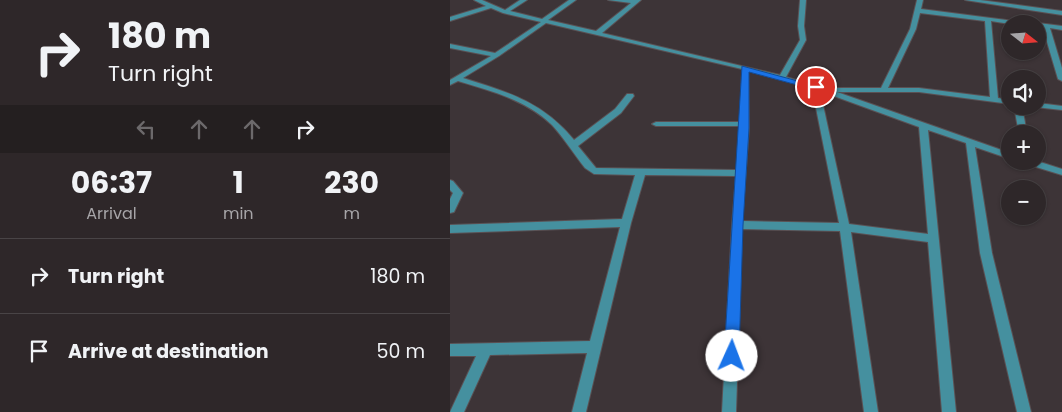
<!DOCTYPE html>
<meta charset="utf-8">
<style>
body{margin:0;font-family:Poppins,sans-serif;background:#3a3335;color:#f1f3f6;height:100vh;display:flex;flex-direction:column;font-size:19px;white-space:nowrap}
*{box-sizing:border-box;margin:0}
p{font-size:16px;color:#a7a5a8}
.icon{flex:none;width:28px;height:28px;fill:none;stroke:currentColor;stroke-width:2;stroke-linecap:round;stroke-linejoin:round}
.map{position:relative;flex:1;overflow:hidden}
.panel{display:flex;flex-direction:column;background:#2e2729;width:450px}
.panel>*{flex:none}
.guide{background:#2e2729;color:#f1f3f6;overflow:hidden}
.needle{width:32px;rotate:107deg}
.buttons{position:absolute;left:551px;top:15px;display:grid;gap:10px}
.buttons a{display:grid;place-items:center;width:45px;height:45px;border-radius:50%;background:#2e2729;box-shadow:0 1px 4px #0004,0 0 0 1px #494446;font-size:25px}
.pin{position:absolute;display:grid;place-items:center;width:42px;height:42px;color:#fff;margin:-21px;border:2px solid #fff;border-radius:50%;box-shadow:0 1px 5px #0007}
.me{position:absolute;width:55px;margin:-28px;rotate:2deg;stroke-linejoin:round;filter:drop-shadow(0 0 4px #0008)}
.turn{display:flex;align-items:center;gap:18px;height:105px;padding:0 25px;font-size:22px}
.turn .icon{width:65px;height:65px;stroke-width:2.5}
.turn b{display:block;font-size:35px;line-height:42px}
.lanes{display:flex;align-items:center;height:48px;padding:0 25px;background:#0003;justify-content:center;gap:25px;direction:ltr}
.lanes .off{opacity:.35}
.eta{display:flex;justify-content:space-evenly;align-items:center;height:85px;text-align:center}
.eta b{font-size:30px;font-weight:700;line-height:35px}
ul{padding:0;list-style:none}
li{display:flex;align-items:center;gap:15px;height:75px;padding:0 25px;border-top:1px solid #494446}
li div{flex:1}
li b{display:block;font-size:19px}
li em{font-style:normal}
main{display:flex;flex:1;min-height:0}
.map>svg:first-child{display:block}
</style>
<main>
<section class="panel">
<div class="guide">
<div class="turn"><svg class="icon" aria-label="right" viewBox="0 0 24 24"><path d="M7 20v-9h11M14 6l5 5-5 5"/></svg><div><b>180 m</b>Turn right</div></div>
<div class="lanes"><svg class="icon off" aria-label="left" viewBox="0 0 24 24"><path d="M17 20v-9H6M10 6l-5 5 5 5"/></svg><svg class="icon off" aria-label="ahead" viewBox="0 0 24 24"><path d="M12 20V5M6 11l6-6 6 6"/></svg><svg class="icon off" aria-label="ahead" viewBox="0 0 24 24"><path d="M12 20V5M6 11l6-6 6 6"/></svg><svg class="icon" aria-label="right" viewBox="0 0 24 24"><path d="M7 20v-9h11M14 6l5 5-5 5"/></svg></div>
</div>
<div class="eta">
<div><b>06:37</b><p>Arrival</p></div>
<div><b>1</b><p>min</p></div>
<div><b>230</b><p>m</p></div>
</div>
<ul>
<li><svg class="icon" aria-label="right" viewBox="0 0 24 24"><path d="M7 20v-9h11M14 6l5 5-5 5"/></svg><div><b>Turn right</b></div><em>180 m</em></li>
<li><svg class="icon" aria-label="arrive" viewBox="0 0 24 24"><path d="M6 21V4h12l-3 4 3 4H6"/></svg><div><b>Arrive at destination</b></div><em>50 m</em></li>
</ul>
</section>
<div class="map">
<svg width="612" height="412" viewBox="0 0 612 412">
<rect width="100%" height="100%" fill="#3d3437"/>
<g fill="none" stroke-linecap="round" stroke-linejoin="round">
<!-- minor casing -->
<g stroke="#5a5154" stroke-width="2">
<g id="minor">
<path d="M24,0H32L55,10L70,0H77L60,11L92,19L119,0H126L98,20L146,31L181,3L158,0H191L152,33L330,75L350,40L348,26L350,0H356L354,26L356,40L336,77L380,90L384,88H431L460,29L467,0H473L471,9L579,23L560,24L541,21L548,98L560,100V104L469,92H387L560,153V159L525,147L542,253L581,412H567L530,253L516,143L478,130L506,412H492L478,242L401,232L428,412H414L390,231L292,229L286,412H272L282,225L286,176L195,175L181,223L136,412H122L137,353L40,355L14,412H0L26,356H0V344L140,341L170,227L0,233V225L172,219L185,175L144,174L135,168C124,154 114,138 102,125C76,100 41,91 8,81L0,85V80L41,56L0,48V44L45,53L91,22L53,13L41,8L0,21V17L36,6ZM470,13L535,21L540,97L469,88H438L466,29ZM96,23L292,69L291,122H206L202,124L206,126H291L287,170L146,168L128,146L171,113L184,96L183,94H177L165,109L124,140C93,102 58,92 13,78L49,56ZM298,71L362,88L389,223L292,221L299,128ZM370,91L469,127L478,234L399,224Z"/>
<path d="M515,0H530L612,11V15Z"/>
<path d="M588,23L612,26V30L600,28L612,68V81L608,79L597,42L594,28L588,27V24H586Z"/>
<path d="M588,103L612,106V110L585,107L588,106Z"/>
<path d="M564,106H572L577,134H569Z"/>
<path d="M572,161H587L612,169V175L573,163Z"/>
<path d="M0,180L3,181L13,193L4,212L0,213V199L3,193L0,190Z"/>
</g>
</g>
<!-- minor -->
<use href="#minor" fill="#45909f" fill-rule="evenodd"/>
</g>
<!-- route -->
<path fill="#1a73e8" stroke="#114b97" d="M292,66L370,87L366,90L299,72V128L293,225L289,356L287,361L282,363L276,361L274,356Z"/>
</svg>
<div class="buttons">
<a><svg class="needle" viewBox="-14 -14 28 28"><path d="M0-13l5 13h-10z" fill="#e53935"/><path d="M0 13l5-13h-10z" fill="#a7a5a8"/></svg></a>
<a><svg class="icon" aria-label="sound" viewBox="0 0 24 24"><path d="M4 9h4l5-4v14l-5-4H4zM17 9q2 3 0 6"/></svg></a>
<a>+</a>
<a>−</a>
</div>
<div class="pin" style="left:366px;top:87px;background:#d93025"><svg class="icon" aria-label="arrive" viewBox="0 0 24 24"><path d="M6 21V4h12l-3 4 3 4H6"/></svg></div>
<svg class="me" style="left:282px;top:356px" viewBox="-20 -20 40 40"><circle r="19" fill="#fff"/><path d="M0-13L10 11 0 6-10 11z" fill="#1a73e8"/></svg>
</div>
</main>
